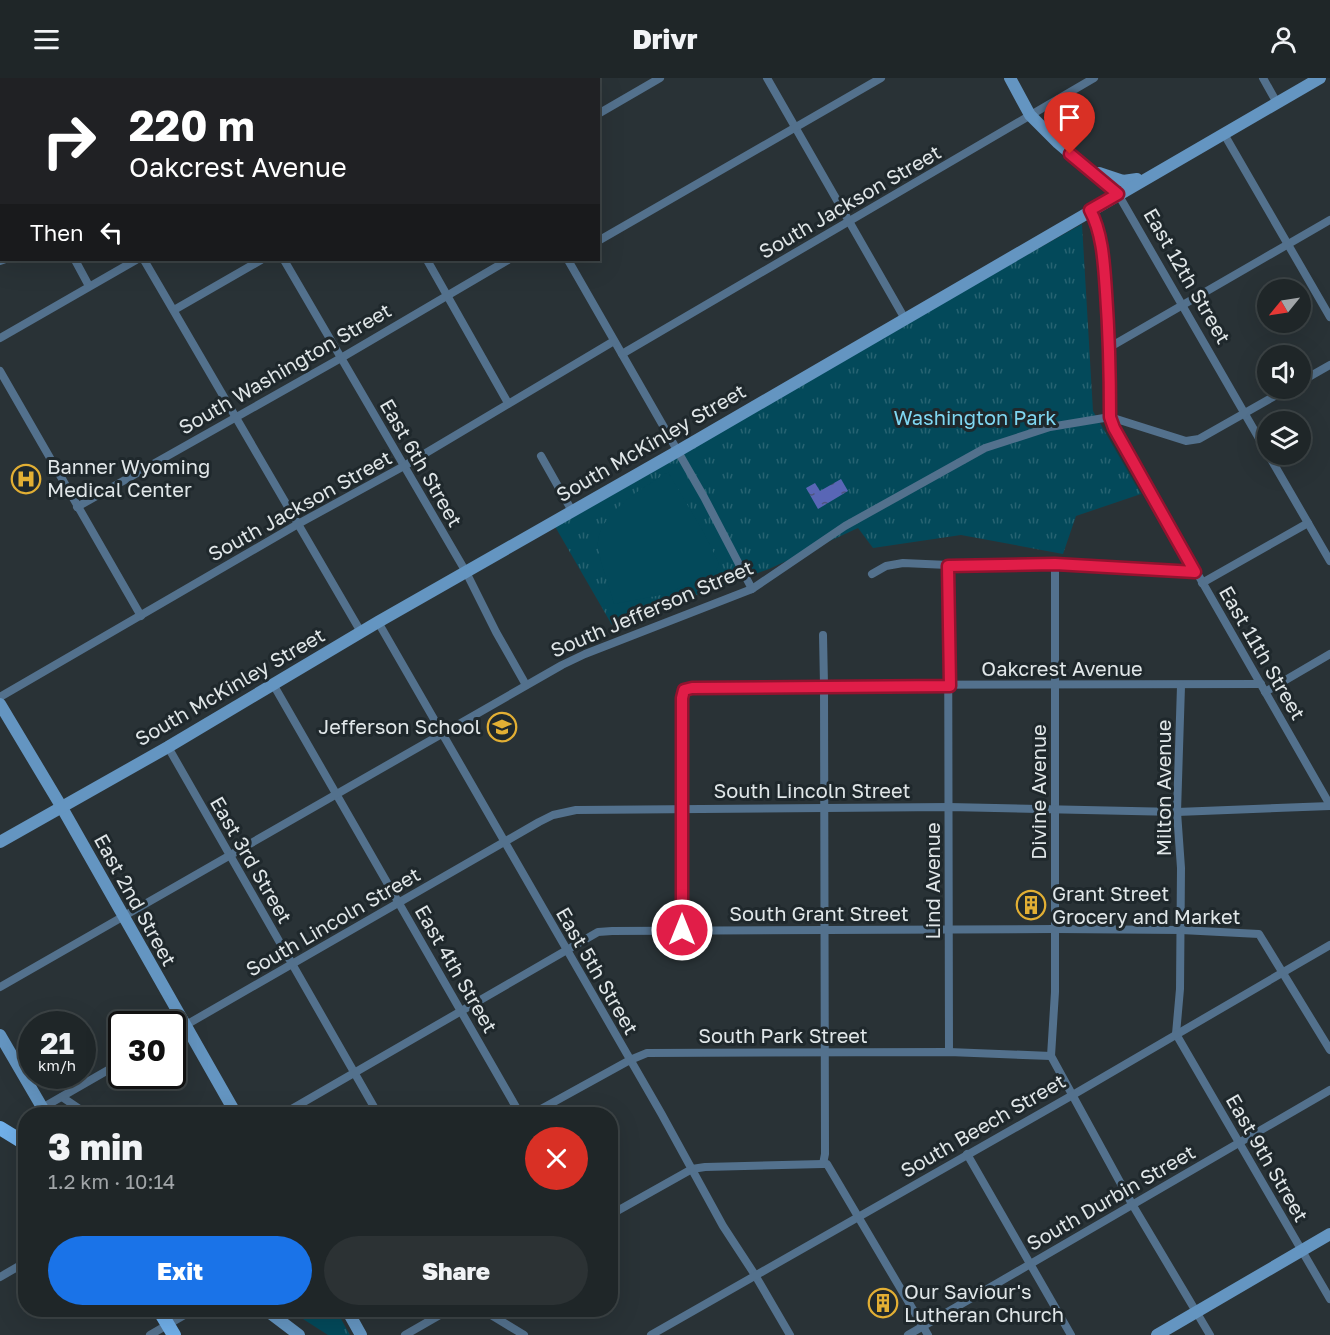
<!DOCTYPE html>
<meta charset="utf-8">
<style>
body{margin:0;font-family:"Golos Text",sans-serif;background:#2c3234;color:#f1f3f6;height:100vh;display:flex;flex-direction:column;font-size:22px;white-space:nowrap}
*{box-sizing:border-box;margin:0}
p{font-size:20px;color:#a1a5a8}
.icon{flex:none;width:33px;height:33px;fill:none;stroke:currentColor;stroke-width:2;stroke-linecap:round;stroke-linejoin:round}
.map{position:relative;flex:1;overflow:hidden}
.details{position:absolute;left:18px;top:1029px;width:600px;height:210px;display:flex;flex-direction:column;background:#1f2628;border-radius:24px;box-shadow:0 6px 24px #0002,0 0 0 2px #3c4345}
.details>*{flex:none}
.top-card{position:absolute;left:0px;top:0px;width:600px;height:183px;box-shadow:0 6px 24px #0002,0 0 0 2px #3c4345;background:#202124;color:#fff;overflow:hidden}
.needle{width:39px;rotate:240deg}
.controls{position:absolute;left:1257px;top:201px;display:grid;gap:12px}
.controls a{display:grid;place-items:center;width:54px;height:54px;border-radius:50%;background:#1f2628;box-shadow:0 6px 24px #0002,0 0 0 2px #3c4345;font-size:30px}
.speed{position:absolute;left:18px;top:933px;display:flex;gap:12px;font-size:30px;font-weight:700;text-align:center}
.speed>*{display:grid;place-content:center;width:78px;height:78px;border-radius:50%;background:#1f2628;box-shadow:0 6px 24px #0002,0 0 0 2px #3c4345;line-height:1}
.speed small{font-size:15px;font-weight:400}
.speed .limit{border:3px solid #111;border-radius:9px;background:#fff;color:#111}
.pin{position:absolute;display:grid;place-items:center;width:51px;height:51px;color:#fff;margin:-62px -26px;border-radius:50% 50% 50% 0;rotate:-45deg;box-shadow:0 0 6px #0007}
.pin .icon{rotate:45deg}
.me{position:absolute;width:66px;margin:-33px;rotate:0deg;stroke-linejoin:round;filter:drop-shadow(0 0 4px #0008)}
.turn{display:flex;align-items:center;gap:21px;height:126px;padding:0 30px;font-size:27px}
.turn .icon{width:78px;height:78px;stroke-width:2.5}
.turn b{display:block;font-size:42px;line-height:51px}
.then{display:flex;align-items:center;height:57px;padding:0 30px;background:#0003;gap:12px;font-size:22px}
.round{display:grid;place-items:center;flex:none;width:63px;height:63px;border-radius:32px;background:#2c3234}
.overview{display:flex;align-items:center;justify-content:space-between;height:102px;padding:0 30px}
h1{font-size:36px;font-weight:800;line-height:45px}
.button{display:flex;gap:12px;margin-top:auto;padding:12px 30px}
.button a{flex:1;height:69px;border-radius:36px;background:#1a73e8;color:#fff;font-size:24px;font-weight:800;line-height:69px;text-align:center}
.button a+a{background:#2c3234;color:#f1f3f6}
header{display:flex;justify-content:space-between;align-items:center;height:78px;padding:0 30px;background:#1f2628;font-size:27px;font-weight:800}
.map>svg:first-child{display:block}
</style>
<header><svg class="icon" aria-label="menu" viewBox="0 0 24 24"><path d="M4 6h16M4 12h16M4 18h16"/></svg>Drivr<svg class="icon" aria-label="person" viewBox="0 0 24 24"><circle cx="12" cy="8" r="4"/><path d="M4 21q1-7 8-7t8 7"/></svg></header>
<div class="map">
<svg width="1330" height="1257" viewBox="0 0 1330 1257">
<defs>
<pattern id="grass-tufts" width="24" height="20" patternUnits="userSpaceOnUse" patternTransform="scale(1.5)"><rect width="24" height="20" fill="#03495a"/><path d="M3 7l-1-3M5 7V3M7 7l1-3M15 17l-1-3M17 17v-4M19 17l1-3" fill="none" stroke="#276372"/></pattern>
<pattern id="cemetery-stones" width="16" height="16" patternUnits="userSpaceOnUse" patternTransform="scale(1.5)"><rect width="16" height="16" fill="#03495a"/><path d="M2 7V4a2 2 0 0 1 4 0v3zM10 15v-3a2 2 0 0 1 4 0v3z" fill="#276372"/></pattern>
<pattern id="water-ripples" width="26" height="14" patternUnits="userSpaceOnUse" patternTransform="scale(1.5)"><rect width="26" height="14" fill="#5966b6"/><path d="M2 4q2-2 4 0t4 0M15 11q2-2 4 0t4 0" fill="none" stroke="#4e567e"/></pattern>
</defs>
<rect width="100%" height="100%" fill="#293236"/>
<!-- grass -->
<g fill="url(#grass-tufts)">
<path d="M1082,146L1093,333L1141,416L1076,438L1063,476L961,457L873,470L858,450L769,491L612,547L553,445L725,346Z"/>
<path d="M289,1232H336L350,1257H328Z"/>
</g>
<!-- cemetery -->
<path fill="url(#cemetery-stones)" d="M0,0H421L2,2L1,33Z"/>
<!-- pitch -->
<path fill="#03495a" d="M668,394L704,455L719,486L715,495L666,516L614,526C610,509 600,486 598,468C595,437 646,408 668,394Z"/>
<!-- water -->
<path fill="url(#water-ripples)" d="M841,401L848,413L818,431L806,410L815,405L820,413Z"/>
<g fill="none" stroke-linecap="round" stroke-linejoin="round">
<!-- street -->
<g stroke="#53718d" stroke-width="8">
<path d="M464,0L465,2"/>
<path d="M767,0L905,241"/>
<path d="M1263,0L1277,25"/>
<path d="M445,2L447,0"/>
<path d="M598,36L660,0"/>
<path d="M0,51L2,54"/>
<path d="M1224,56L1330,239"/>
<path d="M1118,116L1268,376"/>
<path d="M1090,132C1103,155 1104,187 1106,214C1109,256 1110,297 1110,339L1114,350L1330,727"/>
<path d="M598,163L881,0"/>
<path d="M75,182L89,208"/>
<path d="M144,182L361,554"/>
<path d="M284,182L466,494L496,554L526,607"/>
<path d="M427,182L508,325"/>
<path d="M568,182L704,419L752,511"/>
<path d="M0,183L3,182"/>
<path d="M174,232L261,182"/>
<path d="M0,260L136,182"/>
<path d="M1110,269L1330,142"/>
<path d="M622,276L1094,0"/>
<path d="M0,293L141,538"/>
<path d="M1300,304L1330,287"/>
<path d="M1268,376L1330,483"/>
<path d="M541,378L572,433"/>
<path d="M77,429L341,280L508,182"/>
<path d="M1055,486V914L1051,978L1132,1126L1210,1257"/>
<path d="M948,487L949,974"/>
<path d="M872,496L886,488L903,485L948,487L1055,486L1195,493"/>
<path d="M1202,505L1308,445"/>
<path d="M378,544L661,1035L723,1148L755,1197L790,1257"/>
<path d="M823,557L824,607L825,1076L823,1086"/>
<path d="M273,606L520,1036"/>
<path d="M1265,614L1330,576"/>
<path d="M0,619L298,446L404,388L614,263"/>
<path d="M168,669L378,1036"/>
<path d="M682,852V620L684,612L688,611L824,607L1261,606"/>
<path d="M0,909L562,587L585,576L752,511L845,448L985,370L1050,349L1110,339L1186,363L1199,361L1289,310"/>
<path d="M172,955L539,744L553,737L576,732L949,729L1177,734L1330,728"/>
<path d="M1176,956L1180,911L1181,790L1177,734L1181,608"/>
<path d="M1176,956L1330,1221"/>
<path d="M62,1019L87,1036"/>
<path d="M42,1030L122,984"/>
<path d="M283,1036L598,854L612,853L1055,851L1181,852L1259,856L1330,972"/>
<path d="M532,1036L630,982L647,975L949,974L1051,978"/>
<path d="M967,1076L1071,1257"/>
<path d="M823,1086H827L928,1257"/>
<path d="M610,1137L692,1091L705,1089L823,1086"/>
<path d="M0,1199L26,1184"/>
<path d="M483,1232L524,1257"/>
<path d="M150,1257L193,1232"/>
<path d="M405,1257L445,1234L453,1232"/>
<path d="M651,1257L1071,1018L1330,867"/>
<path d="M908,1257L1330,1012"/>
</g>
<!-- secondary -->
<g stroke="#6495c1" stroke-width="12">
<path d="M1010,0L1030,37L1058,65L1118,116"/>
<path d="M1099,95L1123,103L1137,101"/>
<path d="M0,626L61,728L236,1036"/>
<path d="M0,764L168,669L378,544L678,373L1320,0"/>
<path d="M0,957L46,1036"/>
<path d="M266,1232L299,1257"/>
<path d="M347,1232L361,1257"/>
<path d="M1157,1257L1330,1156"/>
</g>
<!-- primary -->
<g stroke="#71b0ea" stroke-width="14">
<path d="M0,1050L26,1066"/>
<path d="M159,1232L174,1257"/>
</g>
</g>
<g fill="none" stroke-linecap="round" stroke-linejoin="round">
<!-- route casing -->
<g stroke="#92132f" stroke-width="15">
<path id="route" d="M682,852V620L684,612L692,610L950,608L948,488L1055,486L1195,494L1114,350L1110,339C1110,297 1109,256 1106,214C1104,187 1103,156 1090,132L1118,116L1070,76"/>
</g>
<!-- route -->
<use href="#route" stroke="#e11d48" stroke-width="10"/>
</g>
<!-- icons -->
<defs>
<g id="hospital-ring" transform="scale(1.5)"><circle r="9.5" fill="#1f282c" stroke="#e2af34" stroke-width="1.5"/><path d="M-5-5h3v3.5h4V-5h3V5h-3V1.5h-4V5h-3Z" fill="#e2af34"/></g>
<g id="school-ring" transform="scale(1.5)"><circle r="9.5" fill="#1f282c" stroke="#e2af34" stroke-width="1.5"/><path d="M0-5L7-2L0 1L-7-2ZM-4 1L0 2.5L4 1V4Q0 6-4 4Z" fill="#e2af34"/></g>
<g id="building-ring" transform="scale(1.5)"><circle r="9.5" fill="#1f282c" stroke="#e2af34" stroke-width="1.5"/><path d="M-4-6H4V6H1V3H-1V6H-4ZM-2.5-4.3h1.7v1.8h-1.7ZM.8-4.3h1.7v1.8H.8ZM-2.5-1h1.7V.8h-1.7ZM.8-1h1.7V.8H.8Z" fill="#e2af34"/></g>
</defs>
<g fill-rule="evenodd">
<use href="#hospital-ring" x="26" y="401"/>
<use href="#school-ring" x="502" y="649"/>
<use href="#building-ring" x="1031" y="827"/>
<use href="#building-ring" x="883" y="1225"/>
</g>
<g text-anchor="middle" stroke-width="6" stroke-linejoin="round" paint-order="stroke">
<!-- street labels -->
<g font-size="20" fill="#e0e6e8" stroke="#1f282c">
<text transform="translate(850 124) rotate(-30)" y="7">South Jackson Street</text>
<text transform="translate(1187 198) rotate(60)" y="7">East 12th Street</text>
<text transform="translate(285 291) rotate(-30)" y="7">South Washington Street</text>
<text transform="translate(651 365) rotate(-30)" y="7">South McKinley Street</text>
<text transform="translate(421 385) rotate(60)" y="7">East 6th Street</text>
<text transform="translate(300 428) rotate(-29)" y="7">South Jackson Street</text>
<text transform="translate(652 531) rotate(-23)" y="7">South Jefferson Street</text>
<text transform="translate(1262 575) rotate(60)" y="7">East 11th Street</text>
<text x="1062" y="598">Oakcrest Avenue</text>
<text transform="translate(230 609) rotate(-30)" y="7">South McKinley Street</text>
<text transform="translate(1164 710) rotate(-90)" y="7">Milton Avenue</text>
<text x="812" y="720">South Lincoln Street</text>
<text transform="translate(1039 714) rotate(-90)" y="7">Divine Avenue</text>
<text transform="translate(251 782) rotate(60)" y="7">East 3rd Street</text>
<text transform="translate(933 803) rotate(-90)" y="7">Lind Avenue</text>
<text transform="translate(135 822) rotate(61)" y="7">East 2nd Street</text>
<text x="819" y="843">South Grant Street</text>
<text transform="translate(333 844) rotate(-30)" y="7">South Lincoln Street</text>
<text transform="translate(456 891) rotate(60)" y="7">East 4th Street</text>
<text transform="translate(597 893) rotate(60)" y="7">East 5th Street</text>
<text x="783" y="965">South Park Street</text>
<text transform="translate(983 1048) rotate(-30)" y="7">South Beech Street</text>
<text transform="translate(1267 1080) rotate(60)" y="7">East 9th Street</text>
<text transform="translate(1111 1120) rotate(-30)" y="7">South Durbin Street</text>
</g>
<!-- park labels -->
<g font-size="20" fill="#7fd7f2" stroke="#1f282c">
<text x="975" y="347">Washington Park</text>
</g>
<!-- poi labels -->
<g font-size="20" fill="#e0e6e8" stroke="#1f282c" text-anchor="start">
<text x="47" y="396">Banner Wyoming<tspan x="47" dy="23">Medical Center</tspan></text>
<text x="481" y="656" text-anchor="end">Jefferson School</text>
<text x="1052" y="823">Grant Street<tspan x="1052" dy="23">Grocery and Market</tspan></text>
<text x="904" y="1221">Our Saviour's<tspan x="904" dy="23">Lutheran Church</tspan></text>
</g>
</g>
</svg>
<div class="controls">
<a><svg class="needle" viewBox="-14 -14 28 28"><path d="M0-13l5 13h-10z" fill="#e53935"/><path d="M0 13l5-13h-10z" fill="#a1a5a8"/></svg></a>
<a><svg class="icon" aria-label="sound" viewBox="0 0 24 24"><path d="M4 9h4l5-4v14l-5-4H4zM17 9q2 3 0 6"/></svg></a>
<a><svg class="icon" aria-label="layers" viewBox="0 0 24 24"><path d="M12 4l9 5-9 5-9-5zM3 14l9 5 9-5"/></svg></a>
</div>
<div class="speed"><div>21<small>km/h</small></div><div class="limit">30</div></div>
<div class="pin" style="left:1070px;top:76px;background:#d93025"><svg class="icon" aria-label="arrive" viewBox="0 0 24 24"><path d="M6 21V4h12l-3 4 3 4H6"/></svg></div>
<svg class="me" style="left:682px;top:852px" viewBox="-20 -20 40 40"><circle r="17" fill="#e11d48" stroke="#fff" stroke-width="3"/><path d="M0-11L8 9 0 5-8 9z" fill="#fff"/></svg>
<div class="top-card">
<div class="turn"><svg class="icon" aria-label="right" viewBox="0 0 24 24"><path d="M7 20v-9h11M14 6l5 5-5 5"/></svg><div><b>220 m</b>Oakcrest Avenue</div></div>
<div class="then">Then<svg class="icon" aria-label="left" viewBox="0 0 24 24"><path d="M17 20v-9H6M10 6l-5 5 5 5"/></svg></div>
</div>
<section class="details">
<div class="overview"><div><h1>3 min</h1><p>1.2 km · 10:14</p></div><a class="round" style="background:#d93025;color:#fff"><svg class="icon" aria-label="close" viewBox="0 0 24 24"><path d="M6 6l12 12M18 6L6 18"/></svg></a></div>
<div class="button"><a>Exit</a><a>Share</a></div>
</section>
</div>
